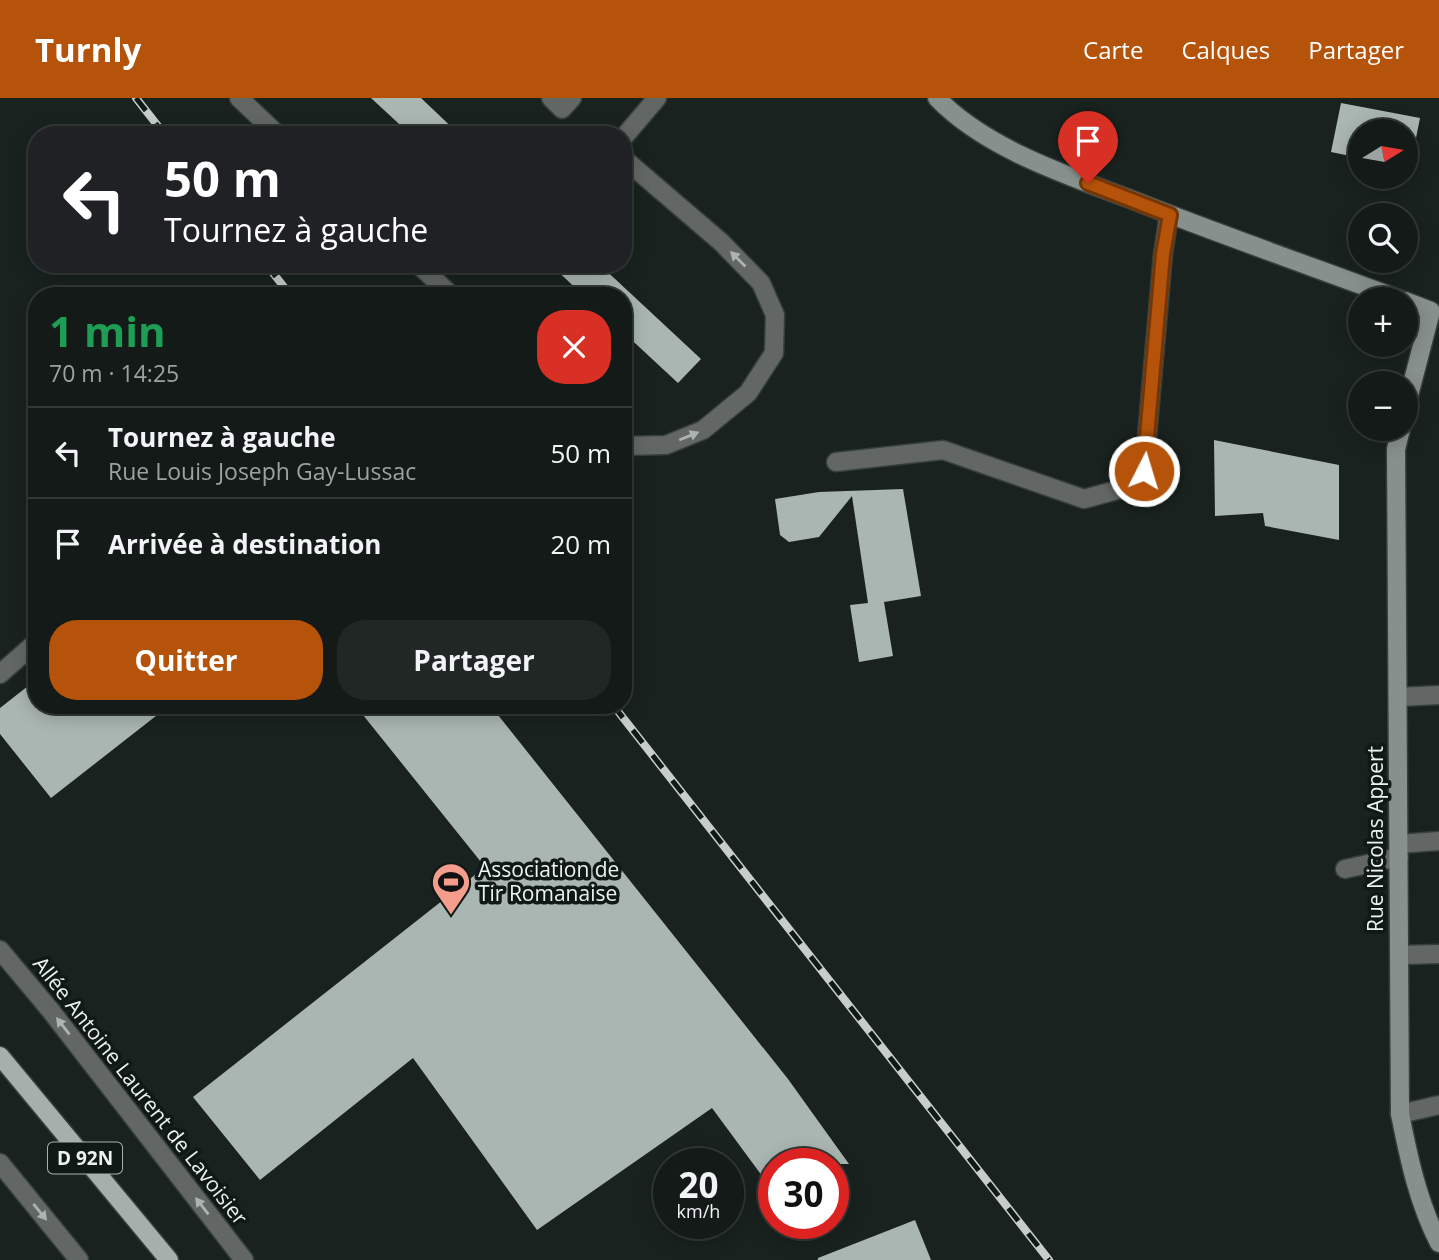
<!DOCTYPE html>
<html lang="fr">
<meta charset="utf-8">
<style>
body{margin:0;font-family:"Open Sans",sans-serif;background:#202724;color:#f1f3f6;height:100vh;display:flex;flex-direction:column;font-size:26px;white-space:nowrap}
*{box-sizing:border-box;margin:0}
p{font-size:23px;color:#9da1a1}
.icon{flex:none;width:38px;height:38px;fill:none;stroke:currentColor;stroke-width:2;stroke-linecap:round;stroke-linejoin:round}
.map{position:relative;flex:1;overflow:hidden}
.sheet{position:absolute;left:28px;top:189px;width:604px;height:427px;display:flex;flex-direction:column;background:#131a17;border-radius:28px;box-shadow:0 4px 18px #0003,0 0 0 2px #323836}
.sheet>*{flex:none}
.top-card{position:absolute;left:28px;top:28px;width:604px;height:147px;border-radius:28px;box-shadow:0 4px 18px #0003,0 0 0 2px #323836;background:#202124;color:#fff;overflow:hidden}
.needle{width:46px;rotate:79deg}
.controls{position:absolute;left:1348px;top:21px;display:grid;gap:14px}
.controls a{display:grid;place-items:center;width:70px;height:70px;border-radius:50%;background:#131a17;box-shadow:0 4px 18px #0003,0 0 0 2px #323836;font-size:35px}
.speed{position:absolute;left:653px;top:1050px;display:flex;gap:14px;font-size:35px;font-weight:700;text-align:center}
.speed>*{display:grid;place-content:center;width:91px;height:91px;border-radius:50%;background:#131a17;box-shadow:0 4px 18px #0003,0 0 0 2px #323836;line-height:1}
.speed small{font-size:18px;font-weight:400}
.speed .limit{border:10px solid #d22;background:#fff;color:#111}
.pin{position:absolute;display:grid;place-items:center;width:60px;height:60px;color:#fff;margin:-72px -30px;border-radius:50% 50% 50% 0;rotate:-45deg;box-shadow:0 0 7px #0007}
.pin .icon{rotate:45deg}
.me{position:absolute;width:77px;margin:-38px;rotate:5deg;stroke-linejoin:round;filter:drop-shadow(0 0 5px #0008)}
.turn{display:flex;align-items:center;gap:24px;height:147px;padding:0 21px;font-size:32px}
.turn .icon{width:91px;height:91px;stroke-width:2.5}
.turn b{display:block;font-size:49px;line-height:60px}
.round{display:grid;place-items:center;flex:none;width:74px;height:74px;border-radius:28px;background:#202724}
.summary{display:flex;align-items:center;justify-content:space-between;height:119px;padding:0 21px}
h1{font-size:42px;font-weight:700;line-height:52px;color:#1e9e55}
.primary-button{display:flex;gap:14px;margin-top:auto;padding:14px 21px}
.primary-button a{flex:1;height:80px;border-radius:28px;background:#b45309;color:#fff;font-size:28px;font-weight:700;line-height:80px;text-align:center}
.primary-button a+a{background:#202724;color:#f1f3f6}
ul{padding:0;list-style:none}
li{display:flex;align-items:center;gap:21px;height:91px;padding:0 21px;border-top:2px solid #323836}
li div{flex:1}
li b{display:block;font-size:26px}
li em{font-style:normal}
header{display:flex;align-items:center;gap:42px;box-sizing:border-box;height:98px;padding:0 35px;background:#b45309;color:#fff}
header strong{font-size:33px}
nav{display:flex;gap:38px;margin-inline-start:auto;font-size:24px}
.map>svg:first-child{display:block}
</style>
<header>
<strong>Turnly</strong>
<nav><a>Carte</a><a>Calques</a><a>Partager</a></nav>
</header>
<div class="map">
<svg width="1439" height="1162" viewBox="0 0 1439 1162">
<rect width="100%" height="100%" fill="#19221f"/>
<!-- building -->
<g fill="#aab6b2">
<path d="M371,0H421L460,37H411Z"/>
<path d="M1341,5L1420,20L1410,70L1405,69V33H1360V60L1331,54Z"/>
<path d="M550,166H599L701,261L678,285L623,234V198H584Z"/>
<path d="M1214,342L1339,367V442L1265,428L1263,415L1215,418Z"/>
<path d="M903,391L921,498L884,504L893,558L859,564L850,507L868,505L852,398L819,439L789,444L780,437L775,401L819,394Z"/>
<path d="M37,581V607H170L51,700L0,636V610Z"/>
<path d="M355,607H490L788,981L849,1066H774V1094L712,1010L537,1132L413,960L260,1082L193,999L485,769Z"/>
<path d="M915,1122L931,1162H818V1160Z"/>
</g>
<g fill="none" stroke-linecap="round" stroke-linejoin="round">
<!-- lane casing -->
<g stroke="#363f3c" stroke-width="21">
<g id="lane">
<path d="M239,0L278,37"/>
<path d="M551,0L562,11L572,0"/>
<path d="M623,40L657,0"/>
<path d="M623,60L721,144L761,185L775,217L774,255L748,295L703,332L666,347L623,348"/>
<path d="M418,166L452,198"/>
<path d="M0,576L33,547"/>
<path d="M1398,599L1439,597"/>
<path d="M1399,746L1439,743"/>
<path d="M1345,771L1399,759"/>
<path d="M1400,857L1439,856"/>
<path d="M1400,1016L1439,1007"/>
</g>
</g>
<!-- street casing -->
<g stroke="#363f3c" stroke-width="21">
<g id="street">
<path d="M836,364L943,352L1084,401L1117,392L1144,373L1163,156L1169,117"/>
<path d="M0,852L51,913L244,1162"/>
<path d="M0,1065L79,1162"/>
</g>
</g>
<!-- secondary casing -->
<g stroke="#363f3c" stroke-width="21">
<g id="secondary">
<path d="M937,0C985,50 1066,77 1130,101C1219,136 1310,168 1399,201"/>
<path d="M1405,203L1431,213L1405,313"/>
<path d="M1401,331L1396,351L1400,1016C1409,1061 1418,1104 1439,1145"/>
</g>
</g>
<!-- primary casing -->
<g stroke="#363f3c" stroke-width="21">
<path id="primary" d="M0,958L169,1162"/>
</g>
<!-- lane -->
<use href="#lane" stroke="#626765" stroke-width="18"/>
<!-- street -->
<use href="#street" stroke="#626765" stroke-width="18"/>
<!-- secondary -->
<use href="#secondary" stroke="#88908d" stroke-width="18"/>
<!-- primary -->
<use href="#primary" stroke="#a5afac" stroke-width="18"/>
<!-- rail casing -->
<g stroke="#c6cdcb" stroke-width="8">
<g id="rail">
<path d="M136,0L165,37"/>
<path d="M266,166L291,198"/>
<path d="M613,607L1049,1162"/>
</g>
</g>
<!-- rail -->
<use href="#rail" stroke="#101916" stroke-width="5" stroke-dasharray="16" stroke-linecap="butt"/>
</g>
<!-- one-way arrows -->
<defs><path id="oneway-solid" d="M-6-.8H1V-3.2L6.5 0L1 3.2V.8H-6Z" transform="scale(1.75)"/></defs>
<g fill="#adb3b1">
<use href="#oneway-solid" transform="translate(738 161) rotate(-135)"/>
<use href="#oneway-solid" transform="translate(689 338) rotate(-22)"/>
<use href="#oneway-solid" transform="translate(63 928) rotate(-128)"/>
<use href="#oneway-solid" transform="translate(202 1108) rotate(-128)"/>
<use href="#oneway-solid" transform="translate(40 1114) rotate(51)"/>
</g>
<g fill="none" stroke-linecap="round" stroke-linejoin="round">
<!-- route casing -->
<g stroke="#753606" stroke-width="18">
<path id="route" d="M1088,85L1170,117L1163,156L1144,373"/>
</g>
<!-- route -->
<use href="#route" stroke="#b45309" stroke-width="12"/>
</g>
<!-- icons -->
<defs>
<g id="stadium-pin" transform="scale(2.0125)"><path d="M0 17L-7.5 6A9.5 9.5 0 1 1 7.5 6Z" fill="#f49d8c" stroke="#101916"/><path d="M0-5a6.5 5 0 1 0 0 10a6.5 5 0 1 0 0-10ZM-3.5-1.8h7v3.6h-7Z" fill="#111"/></g>
</defs>
<g fill-rule="evenodd">
<use href="#stadium-pin" x="451" y="784"/>
</g>
<g text-anchor="middle" stroke-width="7" stroke-linejoin="round" paint-order="stroke">
<!-- shield labels -->
<rect fill="#101916" stroke="#a9b1af" stroke-width="2" x="48" y="1044.5" width="74" height="31" rx="5"/>
<g font-size="19" font-weight="bold" fill="#ebf2f0">
<text x="85" y="1067">D 92N</text>
</g>
<!-- street labels -->
<g font-size="21" fill="#ebf2f0" stroke="#101916">
<text transform="translate(1376 741) rotate(-90)" y="7">Rue Nicolas Appert</text>
<text transform="translate(140 993) rotate(52)" y="7">Allée Antoine Laurent de Lavoisier</text>
</g>
<!-- poi labels -->
<g font-size="21" fill="#ebf2f0" stroke="#101916" text-anchor="start">
<text x="478" y="779">Association de<tspan x="478" dy="24">Tir Romanaise</tspan></text>
</g>
</g>
</svg>
<div class="controls">
<a><svg class="needle" viewBox="-14 -14 28 28"><path d="M0-13l5 13h-10z" fill="#e53935"/><path d="M0 13l5-13h-10z" fill="#9da1a1"/></svg></a>
<a><svg class="icon" aria-label="search" viewBox="0 0 24 24"><circle cx="10" cy="10" r="6"/><path d="M15 15l6 6"/></svg></a>
<a>+</a>
<a>−</a>
</div>
<div class="speed"><div>20<small>km/h</small></div><div class="limit">30</div></div>
<div class="pin" style="left:1088px;top:85px;background:#d93025"><svg class="icon" aria-label="arrive" viewBox="0 0 24 24"><path d="M6 21V4h12l-3 4 3 4H6"/></svg></div>
<svg class="me" style="left:1144px;top:373px" viewBox="-20 -20 40 40"><circle r="17" fill="#b45309" stroke="#fff" stroke-width="3"/><path d="M0-11L8 9 0 5-8 9z" fill="#fff"/></svg>
<div class="top-card">
<div class="turn"><svg class="icon" aria-label="left" viewBox="0 0 24 24"><path d="M17 20v-9H6M10 6l-5 5 5 5"/></svg><div><b>50 m</b>Tournez à gauche</div></div>
</div>
<section class="sheet">
<div class="summary"><div><h1>1 min</h1><p>70 m · 14:25</p></div><a class="round" style="background:#d93025;color:#fff"><svg class="icon" aria-label="close" viewBox="0 0 24 24"><path d="M6 6l12 12M18 6L6 18"/></svg></a></div>
<ul>
<li><svg class="icon" aria-label="left" viewBox="0 0 24 24"><path d="M17 20v-9H6M10 6l-5 5 5 5"/></svg><div><b>Tournez à gauche</b><p>Rue Louis Joseph Gay-Lussac</p></div><em>50 m</em></li>
<li><svg class="icon" aria-label="arrive" viewBox="0 0 24 24"><path d="M6 21V4h12l-3 4 3 4H6"/></svg><div><b>Arrivée à destination</b></div><em>20 m</em></li>
</ul>
<div class="primary-button"><a>Quitter</a><a>Partager</a></div>
</section>
</div>
